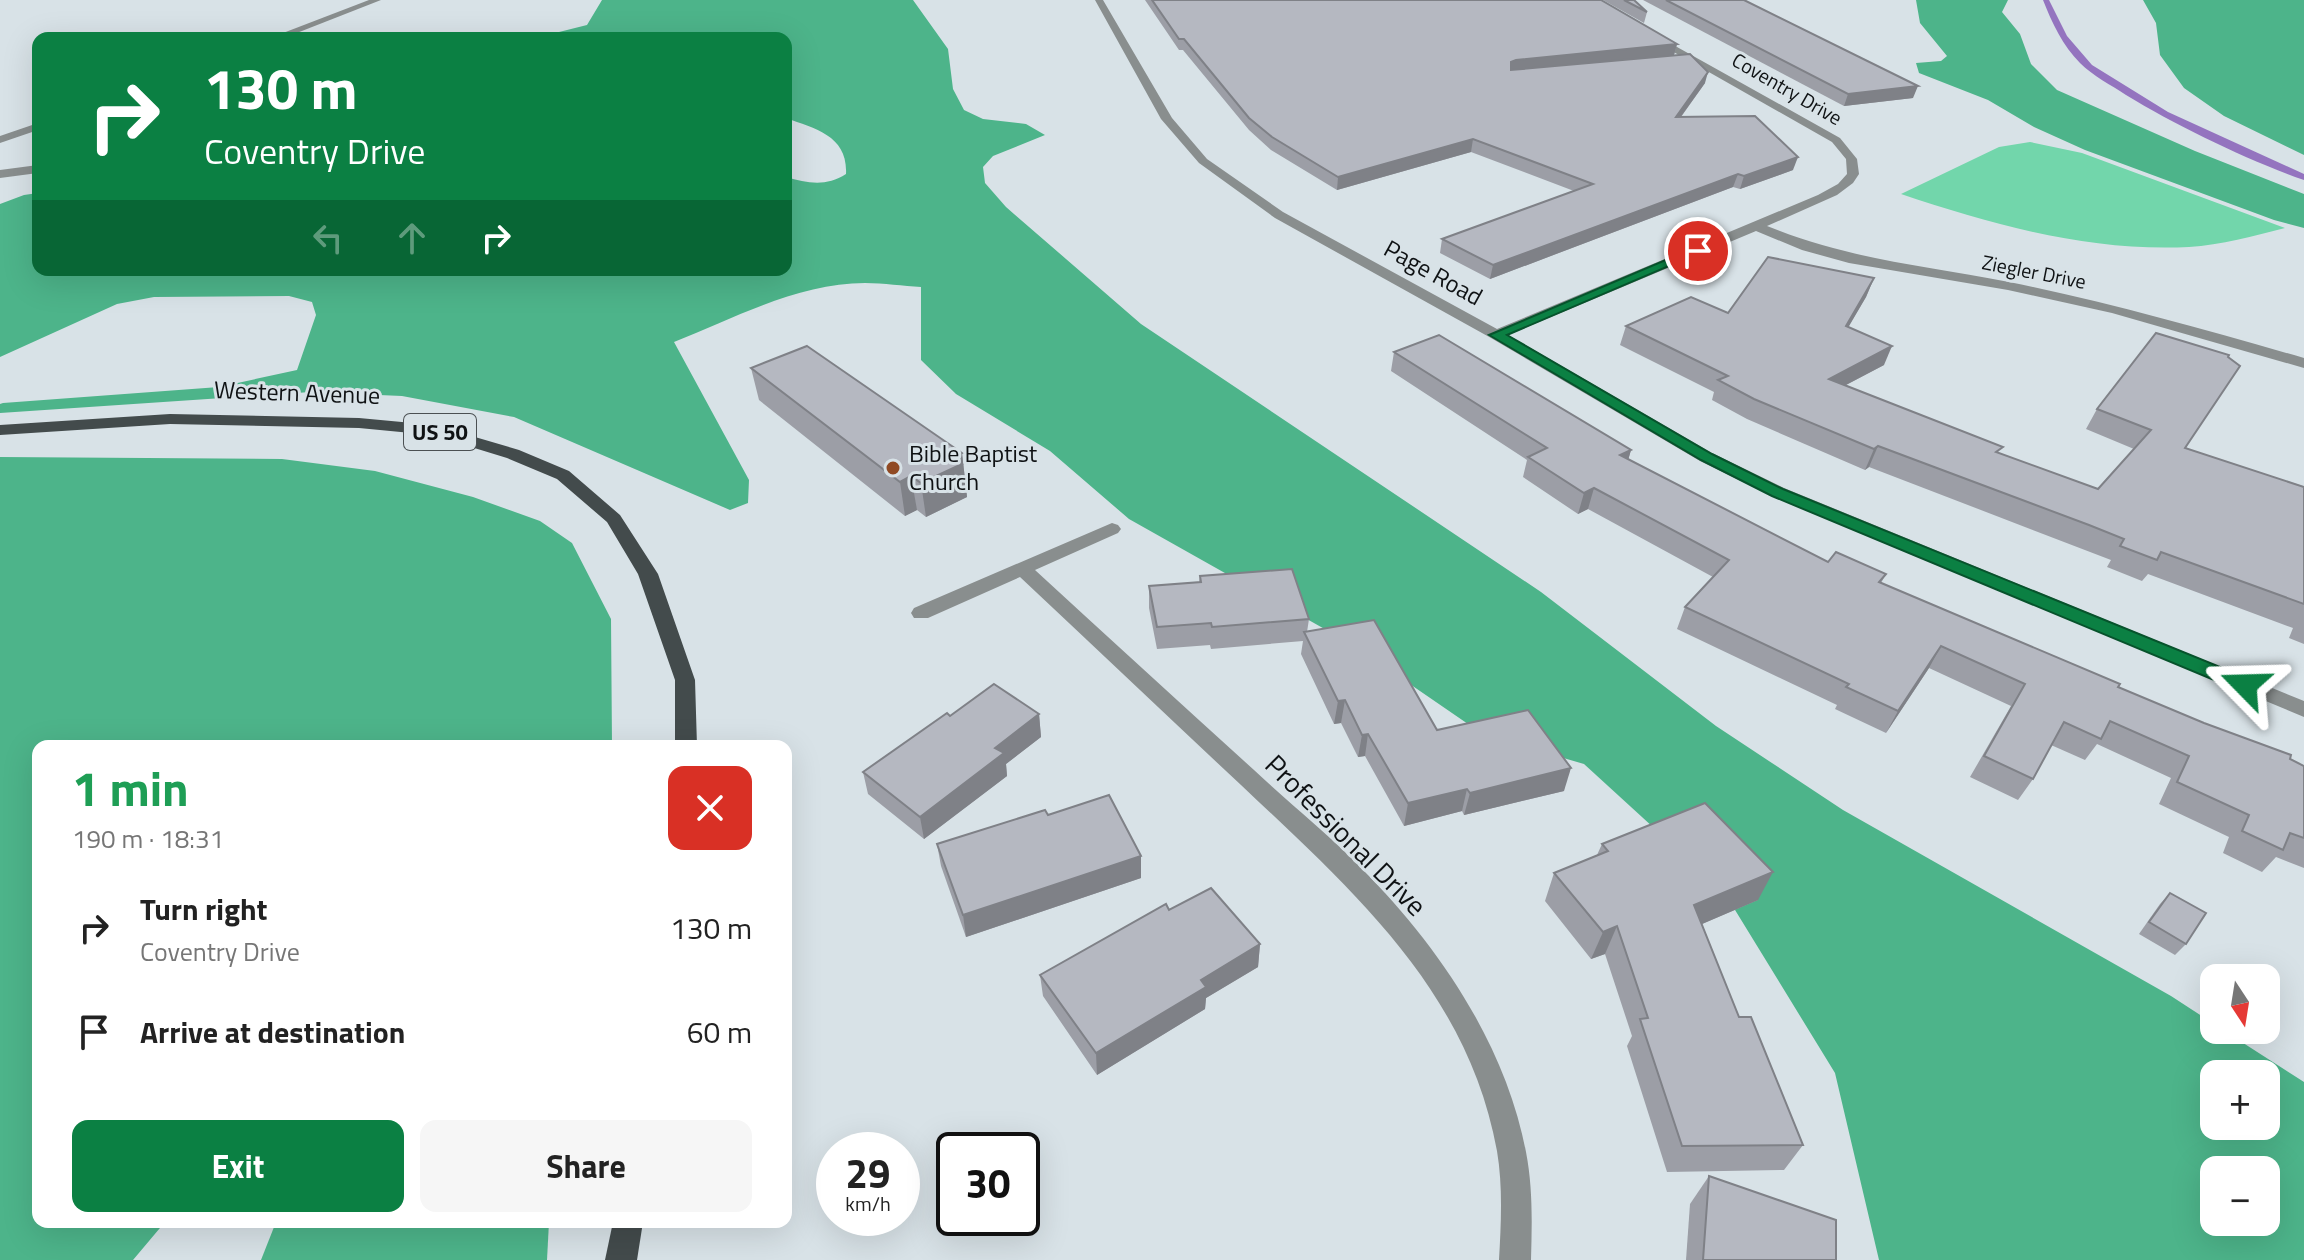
<!DOCTYPE html>
<meta charset="utf-8">
<style>
body{margin:0;font-family:"Titillium Web",sans-serif;background:#f6f6f6;color:#222;height:100vh;display:flex;flex-direction:column;font-size:30px;white-space:nowrap}
*{box-sizing:border-box;margin:0}
p{font-size:26px;color:#767676}
.icon{flex:none;width:44px;height:44px;fill:none;stroke:currentColor;stroke-width:2;stroke-linecap:round;stroke-linejoin:round}
.map{position:relative;flex:1;overflow:hidden}
.sheet{position:absolute;left:32px;top:740px;width:760px;height:488px;display:flex;flex-direction:column;background:#fff;border-radius:16px;box-shadow:0 8px 32px #0002}
.sheet>*{flex:none}
.banner{position:absolute;left:32px;top:32px;width:760px;height:244px;border-radius:16px;box-shadow:0 8px 32px #0002;background:#0b8043;color:#fff;overflow:hidden}
.needle{width:52px;rotate:168deg}
.controls{position:absolute;left:2200px;top:964px;display:grid;gap:16px}
.controls a{display:grid;place-items:center;width:80px;height:80px;border-radius:16px;background:#fff;box-shadow:0 8px 32px #0002;font-size:40px}
.speed{position:absolute;left:816px;top:1132px;display:flex;gap:16px;font-size:40px;font-weight:700;text-align:center}
.speed>*{display:grid;place-content:center;width:104px;height:104px;border-radius:50%;background:#fff;box-shadow:0 8px 32px #0002;line-height:1}
.speed small{font-size:20px;font-weight:400}
.speed .limit{border:4px solid #111;border-radius:12px;background:#fff;color:#111}
.pin{position:absolute;display:grid;place-items:center;width:68px;height:68px;color:#fff;margin:-34px;border:4px solid #fff;border-radius:50%;box-shadow:0 2px 8px #0007}
.me{position:absolute;width:88px;margin:-44px;rotate:292deg;stroke-linejoin:round;filter:drop-shadow(0 0 6px #0008)}
.turn{display:flex;align-items:center;gap:28px;height:168px;padding:0 40px;font-size:36px}
.turn .icon{width:104px;height:104px;stroke-width:2.5}
.turn b{display:block;font-size:56px;line-height:68px}
.lanes{display:flex;align-items:center;height:76px;padding:0 40px;background:#0003;justify-content:center;gap:40px;direction:ltr}
.lanes .off{opacity:.35}
.round{display:grid;place-items:center;flex:none;width:84px;height:84px;border-radius:16px;background:#f6f6f6}
.overview{display:flex;align-items:center;justify-content:space-between;height:136px;padding:0 40px}
h1{font-size:48px;font-weight:700;line-height:60px;color:#1e9e55}
.button{display:flex;gap:16px;margin-top:auto;padding:16px 40px}
.button a{flex:1;height:92px;border-radius:16px;background:#0b8043;color:#fff;font-size:32px;font-weight:700;line-height:92px;text-align:center}
.button a+a{background:#f6f6f6;color:#222}
ul{padding:0;list-style:none}
li{display:flex;align-items:center;gap:24px;height:104px;padding:0 40px}
li div{flex:1}
li b{display:block;font-size:30px}
li em{font-style:normal}
.map>svg:first-child{display:block}
</style>
<div class="map">
<svg width="2304" height="1260" viewBox="0 0 2304 1260">
<rect width="100%" height="100%" fill="#d8e2e7"/>
<!-- green -->
<path fill="#72d6ab" d="M2030,142L2082,153L2285,228C2254,236 2221,245 2189,247C2091,252 1993,225 1901,194L1999,147Z"/>
<!-- forest -->
<g fill="#4db48a" fill-rule="evenodd">
<path d="M602,0H913L948,49L953,89L964,110L983,119L1026,124L1045,135L993,156L983,167L985,183L1006,207L1141,324L1541,592L1716,726L1843,810L2171,996L2214,1024V1030H2223L2304,1082V1260H1879L1835,1073L1724,892L1584,764L1484,735L1353,645L1129,519L1050,451L956,394L921,360V287C903,286 884,283 865,283C799,283 734,318 674,342L749,480L748,503L730,510L514,417L402,396L311,392L0,413V404L3,403L219,387L297,370L316,315L312,302L289,296L154,297L117,304L0,357V204L24,195L38,193V270H786V177C807,183 826,187 846,174C848,136 816,129 786,118V38H489L559,32L587,25ZM2214,1074H2266V1126H2214ZM2214,1170H2266V1222H2214Z"/>
<path d="M1916,0H2008L2002,12L2020,34L2031,64L2057,90L2195,151L2304,194V228L2274,220L2085,150L2034,127L1988,100L1919,73L1916,63L1941,61L1947,56L1920,23Z"/>
<path d="M2143,0H2304V155L2224,116L2184,88L2160,55L2156,23Z"/>
<path d="M0,457L282,459L375,471L473,497L540,521L572,543L611,619L612,746H38V1222H165L133,1260H0Z"/>
<path d="M276,1222H549L547,1260H261Z"/>
</g>
<g fill="none" stroke-linecap="round" stroke-linejoin="round">
<!-- stream -->
<path fill="#9474bf" fill-rule="evenodd" d="M2043,0H2049L2067,36L2092,65L2168,112L2304,174V180C2247,160 2177,126 2126,95C2111,85 2093,76 2080,63C2063,46 2052,23 2043,0Z"/>
<!-- minor -->
<g fill="#898e8e" fill-rule="evenodd">
<path d="M369,0H381L284,38H270Z"/>
<path d="M1095,0H1103L1172,118L1207,159L1283,212L1497,329L1818,195L1838,184L1847,174L1846,159L1832,142L1649,38L1652,33L1840,138L1857,159L1859,174L1853,183L1837,195L1767,226C1850,260 1923,265 2009,282C2109,302 2206,330 2304,358V368L2112,313L2008,290L1849,263L1802,250L1756,231L1508,335L1712,453L1784,488L2304,701V717L1772,496L1700,461L1491,338L1275,218L1199,163L1161,119Z"/>
<path d="M38,123V130L0,143V136Z"/>
<path d="M38,165V173L0,178V170Z"/>
<path d="M1112,523L1118,525L1121,529L1118,533L1035,570C1108,637 1181,704 1254,770C1289,803 1327,833 1361,868C1438,945 1505,1043 1526,1152C1533,1188 1532,1224 1531,1260H1499C1501,1224 1503,1187 1497,1151C1468,991 1353,891 1241,785C1167,716 1094,646 1020,577L928,618H914L911,613L914,608Z"/>
</g>
<!-- major -->
<g fill="#434b4c" fill-rule="evenodd">
<path d="M170,414L359,418L434,425L519,450L569,471L620,515L658,574L695,680L697,746H675V680L638,574L607,522L557,479L507,458L432,435L359,428L170,424L0,435V425Z"/>
<path d="M613,1222H643L637,1260H605Z"/>
</g>
</g>
<!-- wall -->
<g fill="#9c9ea6">
<path d="M1145,0H1601L1677,44L1674,55L1705,83L1681,117L1793,170L1740,189L1733,187L1490,279L1440,253L1442,239L1574,191L1471,152L1337,190L1271,150L1249,130L1183,50H1179Z"/>
<path d="M1603,0H1634L1647,12L1644,23Z"/>
<path d="M1643,0H1744L1913,98L1844,106Z"/>
<path d="M1874,278L1866,297L1848,327L1884,365L1846,385L2000,454L2098,489L2134,449L2086,429L2097,409L2156,333L2185,448L2304,487V644L2289,638L2293,628L2148,574L2142,581L2107,567L2111,560L1869,467L1865,470L1747,419L1712,400L1714,392L1620,345L1626,326L1728,313Z"/>
<path d="M1394,352L1631,450L1628,460L1828,562L1886,574L1881,583L2118,687L2304,766V868L2276,857L2262,872L2223,853L2229,837L2159,804L2171,778L2097,744L2085,760L2051,745L2033,779L2018,800L1970,777L2011,706L1929,668L1886,733L1835,709L1837,705L1677,629L1685,607L1713,577L1588,509L1578,514L1523,477L1527,460L1391,371Z"/>
<path d="M751,368L962,453L967,497L926,517L917,510L905,516L759,400Z"/>
<path d="M1200,576L1309,619L1307,632L1437,730L1564,791L1464,815L1462,811L1404,826L1365,756L1358,757L1341,723L1334,724L1301,654L1303,641L1211,649L1210,645L1157,649L1149,608V586L1199,582Z"/>
<path d="M1039,714L1041,737L1006,764L1007,776L924,839L868,794L863,772L950,716Z"/>
<path d="M1048,815L1141,878L966,937L941,866L937,844Z"/>
<path d="M1602,844L1758,900L1702,924L1739,1017L1803,1145L1784,1170L1667,1172L1627,1046L1632,1036L1605,954L1591,959L1545,901L1554,873L1597,855Z"/>
<path d="M2170,893L2186,944L2175,955L2139,934L2160,904Z"/>
<path d="M1169,910L1260,944L1258,967L1206,998L1205,1009L1097,1075L1043,996L1040,975Z"/>
<path d="M1709,1176L1836,1260H1686L1690,1204Z"/>
</g>
<!-- shaded-wall -->
<g fill="#7f8187">
<path d="M1677,44L1674,55L1509,73L1511,62L1516,60Z"/>
<path d="M1708,72L1705,83L1672,129L1676,117Z"/>
<path d="M1918,86L1913,98L1844,106L1848,94Z"/>
<path d="M1473,139L1471,152L1337,190L1338,177Z"/>
<path d="M1798,157L1793,170L1740,189L1744,176Z"/>
<path d="M1738,174L1733,187L1490,279L1493,265Z"/>
<path d="M1874,278L1866,297L1838,345L1846,326Z"/>
<path d="M1892,346L1884,365L1821,398L1829,379Z"/>
<path d="M1878,446L1869,467L1865,470L1874,449Z"/>
<path d="M1631,450L1625,471L1620,455Z"/>
<path d="M962,453L967,497L926,517L921,483L954,457Z"/>
<path d="M911,476L917,510L905,516L900,482Z"/>
<path d="M1594,488L1588,509L1578,514L1584,493Z"/>
<path d="M1941,646L1929,668L1886,733L1898,711Z"/>
<path d="M1345,700L1341,723L1334,724L1338,701Z"/>
<path d="M1039,714L1041,737L1006,764L1007,776L924,839L920,817L995,748Z"/>
<path d="M1368,734L1365,756L1358,757L1362,735Z"/>
<path d="M1571,768L1564,791L1464,815L1470,793Z"/>
<path d="M1467,789L1462,811L1404,826L1408,803Z"/>
<path d="M1141,856V878L966,937L963,915Z"/>
<path d="M1773,872L1758,900L1681,933L1694,905Z"/>
<path d="M1617,926L1605,954L1591,959L1603,932Z"/>
<path d="M1260,944L1258,967L1206,998L1205,1009L1097,1075L1096,1053L1201,980Z"/>
</g>
<!-- building -->
<g fill="#b5b8c1" stroke="#7f8187" stroke-width="2">
<path d="M1152,0H1601L1677,44L1516,60L1511,62V70L1690,54L1708,72L1676,117L1755,116L1798,157L1744,176L1738,174L1493,265L1442,239L1593,184L1473,139L1338,177L1272,137L1249,118L1184,39H1179Z"/>
<path d="M1624,0H1634L1647,12Z"/>
<path d="M1666,0H1744L1918,86L1848,94Z"/>
<path d="M1768,257L1874,278L1846,326L1892,346L1829,379L2003,447L1996,452L2098,489L2151,430L2097,409L2156,333L2229,355L2228,357L2240,366L2185,448L2304,487V604L2161,552L2157,560L2120,546L2124,539L2089,525L1878,446L1874,449L1754,399L1718,380L1728,376L1626,326L1691,297L1728,313Z"/>
<path d="M1439,335L1631,450L1620,455L1828,562L1836,552L1886,574L1879,582L2120,684L2118,687L2204,723L2291,755L2290,759L2304,766V838L2290,833L2283,850L2242,831L2249,815L2177,782L2189,756L2110,721L2101,739L2064,722L2033,779L1984,756L2025,684L1941,646L1898,711L1846,687L1849,684L1685,607L1729,560L1594,488L1584,493L1528,457L1547,448L1394,352Z"/>
<path d="M807,346L962,453L954,457L962,464L921,483L911,476L900,482L751,368Z"/>
<path d="M1292,569L1309,619L1212,627L1211,623L1157,627L1149,586L1201,582L1200,576Z"/>
<path d="M1374,620L1437,730L1528,710L1571,768L1470,793L1467,789L1408,803L1368,734L1362,735L1345,700L1338,701L1304,632Z"/>
<path d="M994,684L1039,714L995,748L1004,753L920,817L863,772L947,713L950,716Z"/>
<path d="M1109,795L1141,856L963,915L937,844L1045,810L1048,815Z"/>
<path d="M1705,803L1773,872L1694,905L1739,1017H1751L1803,1145L1682,1146L1640,1019L1648,1018L1617,926L1603,932L1554,873L1608,851L1602,844Z"/>
<path d="M1211,888L1260,944L1201,980L1206,987L1096,1053L1040,975L1166,904L1169,910Z"/>
<path d="M2170,893L2206,913L2186,944L2149,922Z"/>
<path d="M1709,1176L1836,1220V1260H1703Z"/>
</g>
<!-- route -->
<path fill="#0b8043" stroke="#07532c" stroke-width="2" d="M1694,248L1704,251L1507,335L1712,454L1783,489L2252,680L2255,685L2252,690H2238L1772,496L1701,460L1489,335Z"/>
<!-- markers -->
<circle fill="#904a24" stroke="#d8e2e7" stroke-width="3" cx="893" cy="468" r="8"/>
<g text-anchor="middle" stroke-width="6" stroke-linejoin="round" paint-order="stroke">
<!-- far-street labels -->
<g font-size="20" fill="#0f1214" stroke="#d8e2e7">
<text transform="translate(1787 89) rotate(30)" y="7">Coventry Drive</text>
<text transform="translate(2034 272) rotate(11)" y="7">Ziegler Drive</text>
</g>
<!-- shield labels -->
<rect fill="#d8e2e7" stroke="#4b5053" stroke-width="2" x="404" y="414" width="72" height="36" rx="6"/>
<g font-size="22" font-weight="bold" fill="#0f1214">
<text x="440" y="440">US 50</text>
</g>
<!-- street labels -->
<g font-size="24" fill="#0f1214" stroke="#d8e2e7">
<text transform="translate(1433 273) rotate(29)" y="8">Page Road</text>
<text transform="translate(297 393) rotate(2)" y="8">Western Avenue</text>
</g>
<!-- poi labels -->
<g font-size="24" fill="#0f1214" stroke="#d8e2e7" text-anchor="start">
<text x="909" y="462">Bible Baptist<tspan x="909" dy="28">Church</tspan></text>
</g>
<!-- near-street labels -->
<g font-size="28" fill="#0f1214" stroke="#d8e2e7">
<text transform="translate(1346 835) rotate(45)" y="10">Professional Drive</text>
</g>
</g>
</svg>
<div class="controls">
<a><svg class="needle" viewBox="-14 -14 28 28"><path d="M0-13l5 13h-10z" fill="#e53935"/><path d="M0 13l5-13h-10z" fill="#767676"/></svg></a>
<a>+</a>
<a>−</a>
</div>
<div class="speed"><div>29<small>km/h</small></div><div class="limit">30</div></div>
<div class="pin" style="left:1698px;top:251px;background:#d93025"><svg class="icon" aria-label="arrive" viewBox="0 0 24 24"><path d="M6 21V4h12l-3 4 3 4H6"/></svg></div>
<svg class="me" style="left:2245px;top:685px" viewBox="-20 -20 40 40"><path d="M0-17L14 15 0 8-14 15z" fill="#0b8043" stroke="#fff" stroke-width="4"/></svg>
<div class="banner">
<div class="turn"><svg class="icon" aria-label="right" viewBox="0 0 24 24"><path d="M7 20v-9h11M14 6l5 5-5 5"/></svg><div><b>130 m</b>Coventry Drive</div></div>
<div class="lanes"><svg class="icon off" aria-label="left" viewBox="0 0 24 24"><path d="M17 20v-9H6M10 6l-5 5 5 5"/></svg><svg class="icon off" aria-label="ahead" viewBox="0 0 24 24"><path d="M12 20V5M6 11l6-6 6 6"/></svg><svg class="icon" aria-label="right" viewBox="0 0 24 24"><path d="M7 20v-9h11M14 6l5 5-5 5"/></svg></div>
</div>
<section class="sheet">
<div class="overview"><div><h1>1 min</h1><p>190 m · 18:31</p></div><a class="round" style="background:#d93025;color:#fff"><svg class="icon" aria-label="close" viewBox="0 0 24 24"><path d="M6 6l12 12M18 6L6 18"/></svg></a></div>
<ul>
<li><svg class="icon" aria-label="right" viewBox="0 0 24 24"><path d="M7 20v-9h11M14 6l5 5-5 5"/></svg><div><b>Turn right</b><p>Coventry Drive</p></div><em>130 m</em></li>
<li><svg class="icon" aria-label="arrive" viewBox="0 0 24 24"><path d="M6 21V4h12l-3 4 3 4H6"/></svg><div><b>Arrive at destination</b></div><em>60 m</em></li>
</ul>
<div class="button"><a>Exit</a><a>Share</a></div>
</section>
</div>
